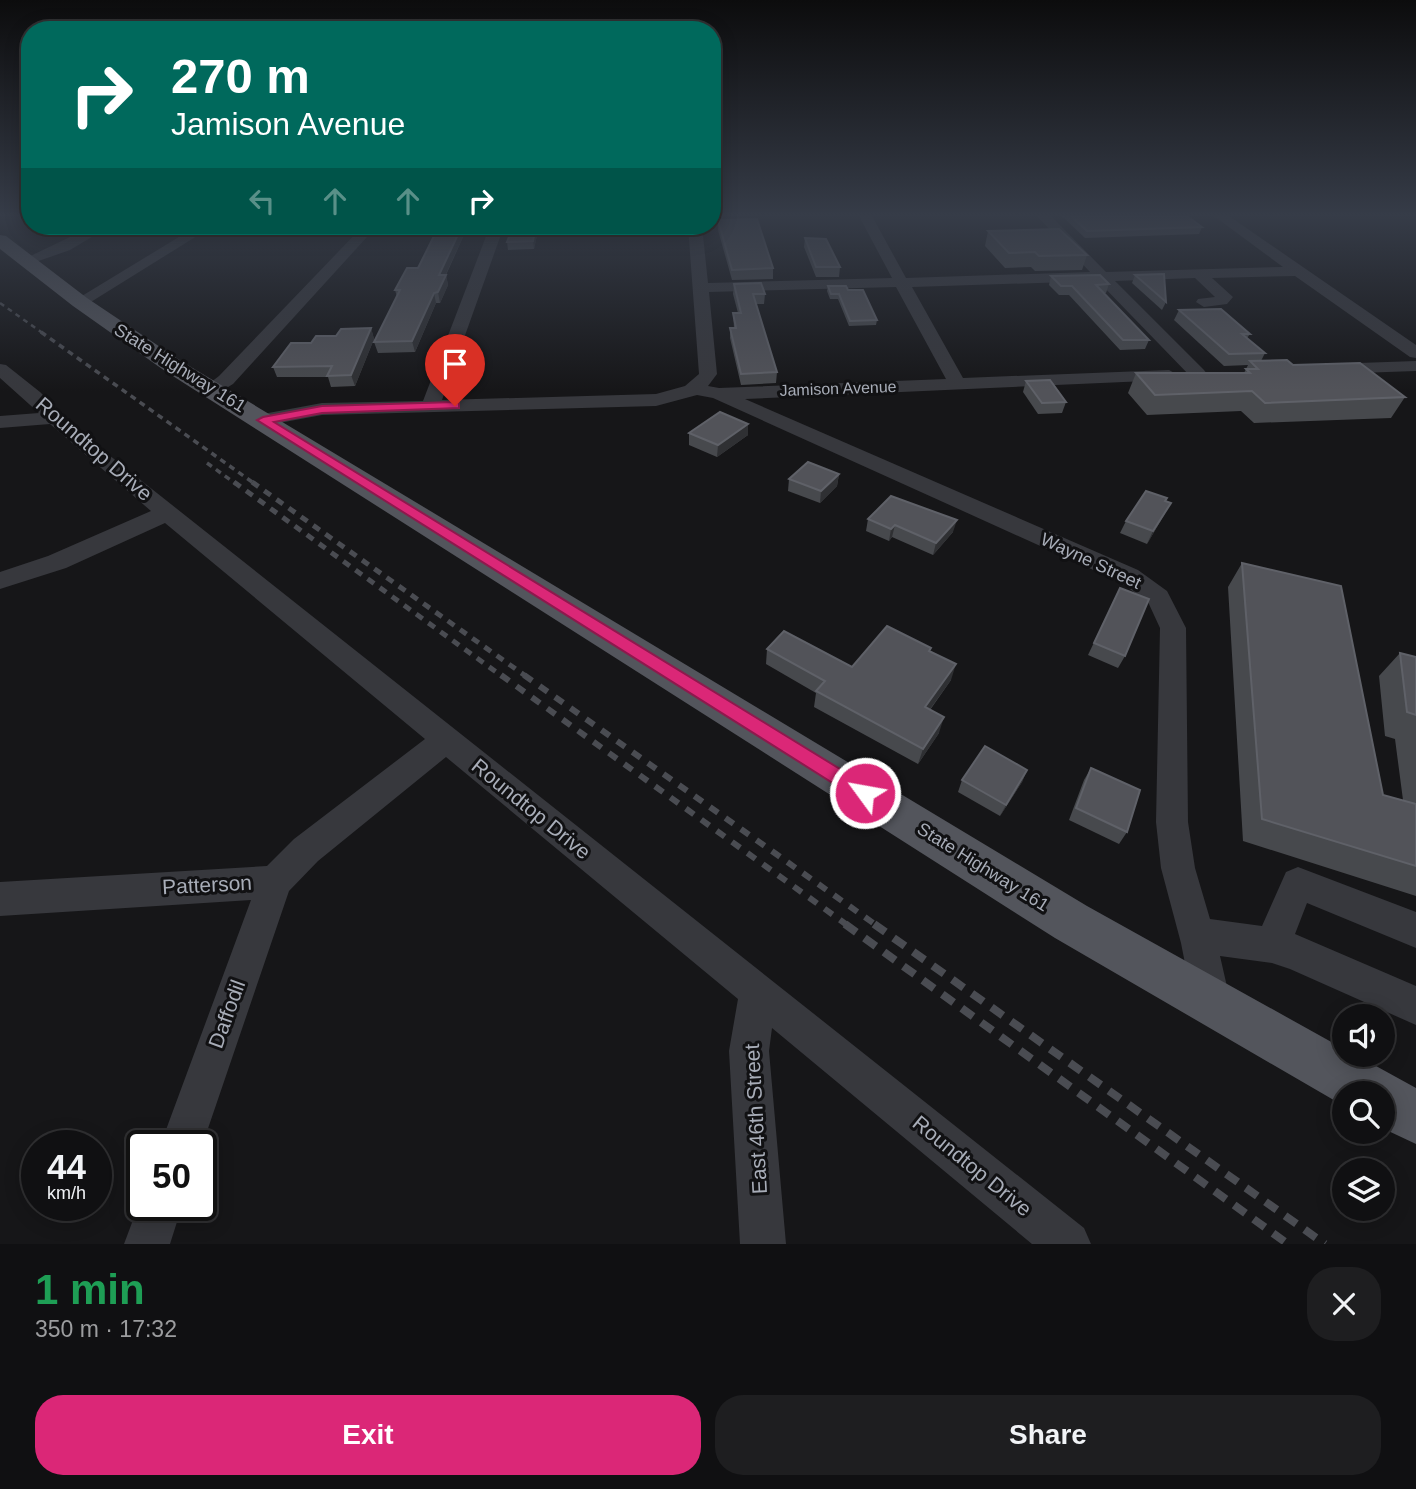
<!DOCTYPE html>
<meta charset="utf-8">
<style>
body{margin:0;font-family:Helvetica,sans-serif;background:#1e1e20;color:#f1f3f6;height:100vh;display:flex;flex-direction:column;font-size:26px;white-space:nowrap}
*{box-sizing:border-box;margin:0}
p{font-size:23px;color:#9c9d9f}
.icon{flex:none;width:38px;height:38px;fill:none;stroke:currentColor;stroke-width:2;stroke-linecap:round;stroke-linejoin:round}
.map{position:relative;height:1244px;overflow:hidden}
.panel{display:flex;flex-direction:column;background:#101012;flex:1}
.panel>*{flex:none}
.top-card{position:absolute;left:21px;top:21px;width:700px;height:214px;border-radius:28px;box-shadow:0 4px 18px #0003,0 0 0 2px #303032;background:#00695c;color:#fff;overflow:hidden}
.tools{position:absolute;left:1332px;top:1004px;display:grid;gap:14px}
.tools a{display:grid;place-items:center;width:63px;height:63px;border-radius:50%;background:#101012;box-shadow:0 4px 18px #0003,0 0 0 2px #303032;font-size:35px}
.speed{position:absolute;left:21px;top:1130px;display:flex;gap:14px;font-size:35px;font-weight:700;text-align:center}
.speed>*{display:grid;place-content:center;width:91px;height:91px;border-radius:50%;background:#101012;box-shadow:0 4px 18px #0003,0 0 0 2px #303032;line-height:1}
.speed small{font-size:18px;font-weight:400}
.speed .limit{border:4px solid #111;border-radius:10px;background:#fff;color:#111}
.pin{position:absolute;display:grid;place-items:center;width:60px;height:60px;color:#fff;margin:-72px -30px;border-radius:50% 50% 50% 0;rotate:-45deg;box-shadow:0 0 7px #0007}
.pin .icon{rotate:45deg}
.me{position:absolute;width:77px;margin:-38px;rotate:302deg;stroke-linejoin:round;filter:drop-shadow(0 0 5px #0008)}
.turn{display:flex;align-items:center;gap:24px;height:147px;padding:0 35px;font-size:32px}
.turn .icon{width:91px;height:91px;stroke-width:2.5}
.turn b{display:block;font-size:49px;line-height:60px}
.lanes{display:flex;align-items:center;height:66px;padding:0 35px;background:#0003;justify-content:center;gap:35px;direction:ltr}
.lanes .off{opacity:.35}
.round{display:grid;place-items:center;flex:none;width:74px;height:74px;border-radius:28px;background:#1e1e20}
.headline{display:flex;align-items:center;justify-content:space-between;height:119px;padding:0 35px}
h1{font-size:42px;font-weight:600;line-height:52px;color:#1e9e55}
.cta{display:flex;gap:14px;margin-top:auto;padding:14px 35px}
.cta a{flex:1;height:80px;border-radius:28px;background:#db2777;color:#fff;font-size:28px;font-weight:600;line-height:80px;text-align:center}
.cta a+a{background:#1e1e20;color:#f1f3f6}
.map>svg:first-child{display:block}
</style>
<div class="map">
<svg width="1416" height="1244" viewBox="0 0 1416 1244">
<rect width="100%" height="100%" fill="#161618"/>
<g fill="none" stroke-linecap="round" stroke-linejoin="round">
<!-- minor -->
<g fill="#37383d" fill-rule="evenodd">
<path d="M859,216H872L906,278L1090,272L1037,216H1051L1106,272L1283,267L1214,216H1229L1416,345V358L1410,357L1295,276L1212,278L1233,297L1227,304L1204,307L1196,302L1198,299L1215,297L1195,278L1115,281L1204,370L1207,374L1198,379L1192,378L1098,281L912,287L963,378L1169,370L1178,375L1169,380L745,399L1138,570L1167,591L1186,628L1188,822L1195,868L1210,919L1262,926L1286,872L1298,867L1416,912V948L1307,903L1295,934L1416,986V1025L1290,969L1272,963L1220,956L1231,1004L1226,1018L1212,1023L1198,1018L1193,1004L1181,943L1161,868L1156,822L1160,628L1148,602L1120,582L713,398L697,395L656,406L322,415L263,426L256,424L253,420L256,416L263,414L322,403L423,401L490,226H504L442,400L656,394L685,386L699,374L688,226H702L708,283L892,278ZM896,287L946,379L719,388L708,386L717,374L709,292Z"/>
<path d="M93,226H110L70,250L27,265L20,261Z"/>
<path d="M197,226H213L86,305L80,307L72,302Z"/>
<path d="M363,226H377L233,384L218,393H204L202,389L219,376Z"/>
<path d="M1416,361V371L1330,374L1321,369L1330,364Z"/>
<path d="M0,364L6,365L40,392L80,432L1084,1228L1091,1244H1032L772,1028L769,1051L786,1244H740L729,1051L738,999L446,757L318,861L289,891L201,1149V1146H160L251,900L0,916V882L267,866L294,839L425,739L165,523L66,568L0,589V572L48,556L151,511L50,424L0,428V416L39,413L0,378Z"/>
<path d="M142,1196V1206H182L170,1244H124Z"/>
</g>
<!-- major -->
<path fill="#53555c" fill-rule="evenodd" d="M0,235L6,236L87,298L181,361L1087,906L1344,1049V1055H1356L1416,1088V1144L1382,1128V1094H1344V1106L1055,938L165,371L73,306L0,249Z"/>
<!-- rail-far4 -->
<path stroke="#4a4c52" stroke-width="2.5" stroke-dasharray="5 4.5" stroke-linecap="butt" d="M0,303L44,334"/>
<!-- rail-far3 -->
<g stroke="#4a4c52" stroke-width="3.5" stroke-dasharray="6 5" stroke-linecap="butt">
<path d="M41,332L255,484"/>
<path d="M207,463L236,484"/>
</g>
<!-- rail-far2 -->
<g stroke="#4a4c52" stroke-width="5" stroke-dasharray="8 7" stroke-linecap="butt">
<path d="M234,482L503,677"/>
<path d="M252,482L527,677"/>
</g>
<!-- rail-far1 -->
<g stroke="#4a4c52" stroke-width="6" stroke-dasharray="10 9" stroke-linecap="butt">
<path d="M501,675L847,925"/>
<path d="M524,675L876,925"/>
</g>
<!-- rail -->
<g stroke="#4a4c52" stroke-width="8" stroke-dasharray="14 10" stroke-linecap="butt">
<path d="M845,924L1288,1244"/>
<path d="M874,924L1325,1244"/>
</g>
</g>
<!-- wall -->
<g fill="#47494d">
<path d="M1062,216H1187L1202,227L1199,234L1085,238Z"/>
<path d="M718,220L773,268V279L732,280L718,230Z"/>
<path d="M30,226H76L67,232L34,233Z"/>
<path d="M468,226L446,275L448,285L440,303H436L415,352L378,353L374,342L397,297L395,290L418,268Z"/>
<path d="M513,226H539L534,249L508,250L507,242Z"/>
<path d="M988,231L1087,255L1082,270L1035,271L1031,267L1005,268L985,246Z"/>
<path d="M805,238L840,267L839,277H816L804,247Z"/>
<path d="M1135,275L1166,302L1162,310L1132,283Z"/>
<path d="M1051,276L1109,284L1106,293H1104L1149,340L1145,349L1120,350L1069,295H1059L1049,285Z"/>
<path d="M734,284L765,294L764,304H756L777,372L776,383L741,385L730,338V328H734L733,313H738L733,294Z"/>
<path d="M828,286L848,290L877,320L876,325L849,326L838,299H830L827,291Z"/>
<path d="M1179,310L1250,334L1247,338L1265,353L1261,361L1293,365L1405,397L1391,418L1254,423L1241,411L1147,415L1128,393L1136,373H1244L1248,365L1224,366L1174,320Z"/>
<path d="M371,328L374,339L355,386L331,387L328,377H277L273,367L311,343Z"/>
<path d="M1026,381L1066,402L1062,413L1038,414L1023,392Z"/>
<path d="M689,433L748,435L717,457L689,445Z"/>
<path d="M839,474L837,486L820,503L788,491L789,479Z"/>
<path d="M1166,501L1164,515L1147,544L1120,533L1126,521Z"/>
<path d="M868,519L953,532L933,555L892,537L889,541L866,531Z"/>
<path d="M1242,563L1383,795L1403,800L1395,739L1385,736L1379,676L1400,653L1416,657V896L1243,841L1228,587Z"/>
<path d="M1120,588L1125,656L1118,668L1088,655Z"/>
<path d="M931,648L930,651L951,680L930,710L939,733L918,764L814,707L816,693L766,664L767,649L852,667Z"/>
<path d="M1091,768L1127,832L1119,844L1069,820L1084,780Z"/>
<path d="M1027,770L1022,782L1000,816L958,792L962,780Z"/>
</g>
<!-- shaded-wall -->
<g fill="#2f3033">
<path d="M64,226H76L67,232Z"/>
<path d="M462,226H468L445,276L446,275L448,285L440,303L438,292L439,275Z"/>
<path d="M536,226H539L534,249L533,241Z"/>
<path d="M434,293L436,303L415,352L412,341Z"/>
<path d="M371,328L374,339L355,386L351,375Z"/>
<path d="M748,424V435L717,457L718,445Z"/>
<path d="M839,474L837,486L820,503L821,491Z"/>
<path d="M1171,503L1164,515L1147,544L1153,531Z"/>
<path d="M957,520L953,532L933,555L936,543Z"/>
<path d="M895,525L892,537L889,541L891,529Z"/>
<path d="M956,664L951,680L920,723L925,707Z"/>
<path d="M944,717L939,733L918,764L923,749Z"/>
<path d="M1027,770L1022,782L1000,816L1006,805Z"/>
</g>
<!-- building -->
<g fill="#525359" stroke="#5f6168" stroke-width="2">
<path d="M1071,216H1187L1202,227L1087,231Z"/>
<path d="M757,219L773,268L732,270L718,220Z"/>
<path d="M439,226H462L439,275H446L438,292L434,293L412,341L374,342L400,290H395L407,268H418Z"/>
<path d="M513,226H536L533,241L507,242Z"/>
<path d="M1059,229L1087,255L1039,256L1035,252L1009,253L988,231Z"/>
<path d="M805,238L826,239L840,267H816Z"/>
<path d="M1164,274L1166,302L1135,275Z"/>
<path d="M1100,275L1109,284L1096,285L1149,340H1123L1072,286H1061L1051,276Z"/>
<path d="M761,283L765,294H753L777,372L741,374L730,328H736L733,313H741L734,284Z"/>
<path d="M828,286H846L848,290H863L877,320L850,321L839,294H831Z"/>
<path d="M1221,309L1250,334H1242L1265,353L1229,354L1179,310Z"/>
<path d="M371,328L351,375L327,376L332,366L273,367L291,343H311L316,336H336L341,329Z"/>
<path d="M1287,360L1293,365L1360,363L1405,397L1265,403L1252,391L1155,395L1136,373H1250L1246,369H1258L1250,361Z"/>
<path d="M1050,380L1066,402L1042,403L1026,381Z"/>
<path d="M720,412L748,424L718,445L689,433Z"/>
<path d="M808,462L839,474L821,491L789,479Z"/>
<path d="M1146,491L1167,498L1165,501L1171,503L1153,531L1126,521Z"/>
<path d="M891,496L957,520L936,543L895,525L891,529L868,519Z"/>
<path d="M1242,563L1341,586L1383,795L1416,804V866L1262,819Z"/>
<path d="M1120,588L1149,599L1125,656L1094,643Z"/>
<path d="M887,626L931,648L929,651L956,664L925,707L944,717L923,749L816,691L825,681L767,649L784,631L852,667Z"/>
<path d="M1400,653L1416,657V715L1407,712Z"/>
<path d="M985,746L1027,770L1006,805L962,780Z"/>
<path d="M1091,768L1140,790L1127,832L1076,808Z"/>
</g>
<!-- sky -->
<linearGradient id="sky" x2="0" y2="1"><stop stop-color="#0c0c0d"/><stop offset="0.55" stop-color="#363c48"/><stop offset="1" stop-color="#363c48" stop-opacity="0"/></linearGradient>
<rect width="1416" height="391" fill="url(#sky)"/>
<!-- route -->
<path fill="#db2777" stroke="#8e194d" stroke-width="2" d="M455,402L459,403V408L322,413L274,422L871,788L874,793L871,799L865,802L858,799L257,420L263,417L322,406Z"/>
<g text-anchor="middle" stroke-width="6" stroke-linejoin="round" paint-order="stroke">
<!-- far-street labels -->
<g font-size="16" fill="#a8adb8" stroke="#111113">
<text transform="translate(838 388) rotate(-2)" y="6">Jamison Avenue</text>
</g>
<!-- street labels -->
<g font-size="18" fill="#a8adb8" stroke="#111113">
<text transform="translate(180 368) rotate(32)" y="6">State Highway 161</text>
<text transform="translate(1091 561) rotate(25)" y="6">Wayne Street</text>
<text transform="translate(983 867) rotate(32)" y="6">State Highway 161</text>
</g>
<!-- near-street labels -->
<g font-size="21" fill="#a8adb8" stroke="#111113">
<text transform="translate(94 449) rotate(41)" y="7">Roundtop Drive</text>
<text transform="translate(531 809) rotate(39)" y="7">Roundtop Drive</text>
<text transform="translate(207 885) rotate(-3)" y="7">Patterson</text>
<text transform="translate(227 1014) rotate(-70)" y="7">Daffodil</text>
<text transform="translate(756 1119) rotate(-93)" y="7">East 46th Street</text>
<text transform="translate(972 1166) rotate(39)" y="7">Roundtop Drive</text>
</g>
</g>
</svg>
<div class="tools">
<a><svg class="icon" aria-label="sound" viewBox="0 0 24 24"><path d="M4 9h4l5-4v14l-5-4H4zM17 9q2 3 0 6"/></svg></a>
<a><svg class="icon" aria-label="search" viewBox="0 0 24 24"><circle cx="10" cy="10" r="6"/><path d="M15 15l6 6"/></svg></a>
<a><svg class="icon" aria-label="layers" viewBox="0 0 24 24"><path d="M12 4l9 5-9 5-9-5zM3 14l9 5 9-5"/></svg></a>
</div>
<div class="speed"><div>44<small>km/h</small></div><div class="limit">50</div></div>
<div class="pin" style="left:455px;top:406px;background:#d93025"><svg class="icon" aria-label="arrive" viewBox="0 0 24 24"><path d="M6 21V4h12l-3 4 3 4H6"/></svg></div>
<svg class="me" style="left:865px;top:793px" viewBox="-20 -20 40 40"><circle r="17" fill="#db2777" stroke="#fff" stroke-width="3"/><path d="M0-11L8 9 0 5-8 9z" fill="#fff"/></svg>
<div class="top-card">
<div class="turn"><svg class="icon" aria-label="right" viewBox="0 0 24 24"><path d="M7 20v-9h11M14 6l5 5-5 5"/></svg><div><b>270 m</b>Jamison Avenue</div></div>
<div class="lanes"><svg class="icon off" aria-label="left" viewBox="0 0 24 24"><path d="M17 20v-9H6M10 6l-5 5 5 5"/></svg><svg class="icon off" aria-label="ahead" viewBox="0 0 24 24"><path d="M12 20V5M6 11l6-6 6 6"/></svg><svg class="icon off" aria-label="ahead" viewBox="0 0 24 24"><path d="M12 20V5M6 11l6-6 6 6"/></svg><svg class="icon" aria-label="right" viewBox="0 0 24 24"><path d="M7 20v-9h11M14 6l5 5-5 5"/></svg></div>
</div>
</div>
<section class="panel">
<div class="headline"><div><h1>1 min</h1><p>350 m · 17:32</p></div><a class="round"><svg class="icon" aria-label="close" viewBox="0 0 24 24"><path d="M6 6l12 12M18 6L6 18"/></svg></a></div>
<div class="cta"><a>Exit</a><a>Share</a></div>
</section>
